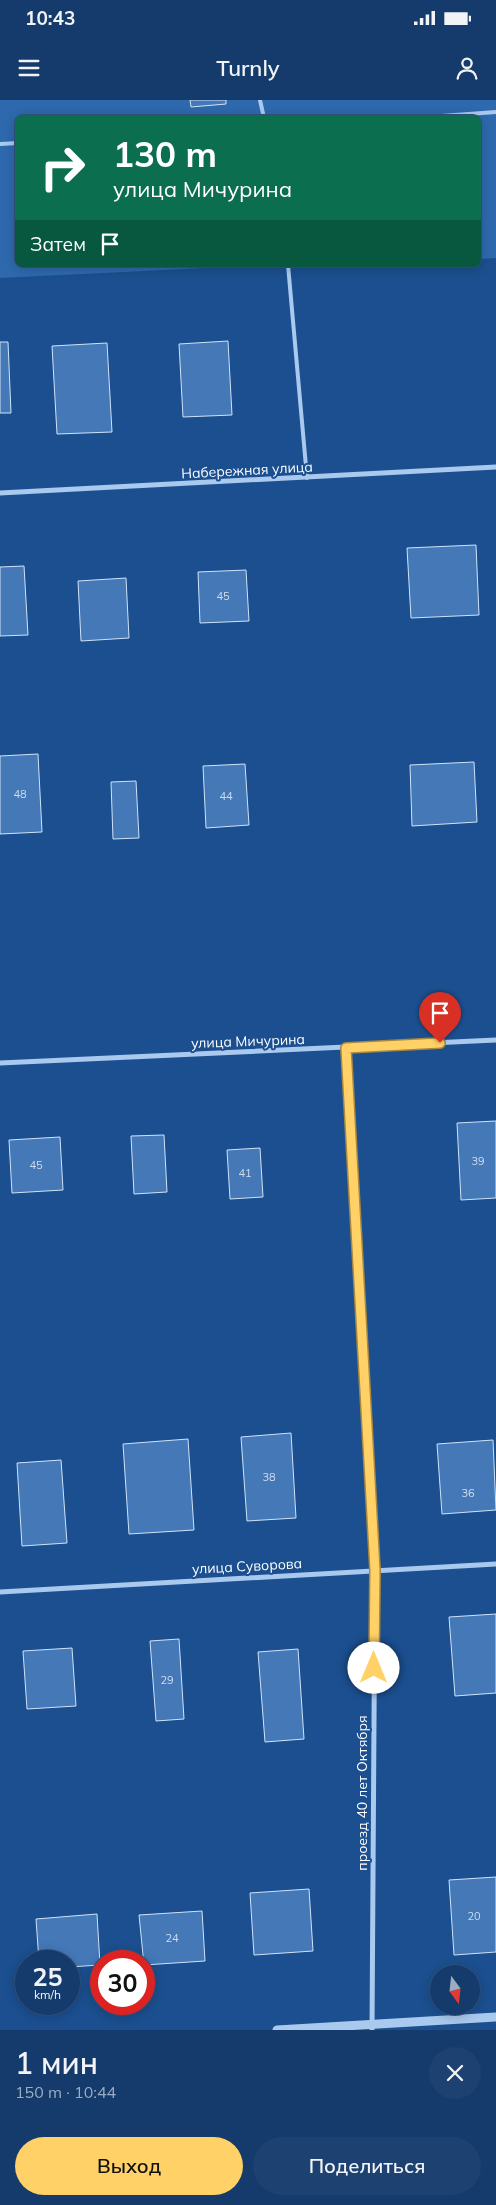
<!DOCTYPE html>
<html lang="ru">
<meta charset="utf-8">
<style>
body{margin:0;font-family:Mulish,sans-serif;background:#1d4271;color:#f1f3f6;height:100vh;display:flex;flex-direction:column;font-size:19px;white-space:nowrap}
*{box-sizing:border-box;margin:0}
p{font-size:16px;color:#9dadc1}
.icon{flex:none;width:28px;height:28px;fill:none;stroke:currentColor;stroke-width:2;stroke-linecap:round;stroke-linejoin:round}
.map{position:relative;height:1930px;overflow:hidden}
.panel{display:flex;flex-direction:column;background:#143b6b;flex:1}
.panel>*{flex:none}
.top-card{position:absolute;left:15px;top:15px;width:466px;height:152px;border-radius:8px;box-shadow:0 2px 12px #0003,0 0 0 1px #33557e;background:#0b6e4f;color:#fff;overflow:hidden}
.needle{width:32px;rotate:165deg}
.controls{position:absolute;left:430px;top:1865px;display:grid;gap:10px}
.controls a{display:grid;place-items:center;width:50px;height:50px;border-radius:50%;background:#143b6b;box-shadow:0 2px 12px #0003,0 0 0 1px #33557e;font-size:25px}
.speed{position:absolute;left:15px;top:1850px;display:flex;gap:10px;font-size:25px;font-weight:700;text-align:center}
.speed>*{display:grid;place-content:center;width:65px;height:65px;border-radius:50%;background:#143b6b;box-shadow:0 2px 12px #0003,0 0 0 1px #33557e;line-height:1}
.speed small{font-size:12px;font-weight:400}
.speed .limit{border:8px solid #d22;background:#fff;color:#111}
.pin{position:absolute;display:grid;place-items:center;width:42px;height:42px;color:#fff;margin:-51px -21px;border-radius:50% 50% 50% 0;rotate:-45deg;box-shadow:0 0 5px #0007}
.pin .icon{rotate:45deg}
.me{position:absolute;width:55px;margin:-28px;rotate:0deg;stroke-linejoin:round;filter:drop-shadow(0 0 4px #0008)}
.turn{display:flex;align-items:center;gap:18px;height:105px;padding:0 15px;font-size:22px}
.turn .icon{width:65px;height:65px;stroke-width:2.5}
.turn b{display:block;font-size:35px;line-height:42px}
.then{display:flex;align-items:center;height:48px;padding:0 15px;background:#0003;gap:10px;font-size:19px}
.round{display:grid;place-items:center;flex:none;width:52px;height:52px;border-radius:26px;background:#1d4271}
.overview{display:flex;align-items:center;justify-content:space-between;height:85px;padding:0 15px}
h1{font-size:30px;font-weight:600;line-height:38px}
.button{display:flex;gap:10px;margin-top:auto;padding:10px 15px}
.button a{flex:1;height:58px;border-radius:30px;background:#ffd166;color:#111;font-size:20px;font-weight:600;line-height:58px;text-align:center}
.button a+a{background:#1d4271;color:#f1f3f6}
.status{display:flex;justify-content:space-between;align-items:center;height:35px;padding:0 25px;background:#143b6b;direction:ltr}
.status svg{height:14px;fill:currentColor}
header{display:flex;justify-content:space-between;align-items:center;height:65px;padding:0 15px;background:#143b6b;font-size:22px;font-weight:600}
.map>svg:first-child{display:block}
</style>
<div class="status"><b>10:43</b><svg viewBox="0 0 49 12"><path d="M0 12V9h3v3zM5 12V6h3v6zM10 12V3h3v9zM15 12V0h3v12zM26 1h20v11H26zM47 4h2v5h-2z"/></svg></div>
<header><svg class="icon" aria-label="menu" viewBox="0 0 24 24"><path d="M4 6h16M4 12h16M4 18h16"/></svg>Turnly<svg class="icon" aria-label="person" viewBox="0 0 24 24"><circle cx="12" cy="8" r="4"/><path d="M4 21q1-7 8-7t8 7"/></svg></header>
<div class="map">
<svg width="496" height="1930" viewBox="0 0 496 1930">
<rect width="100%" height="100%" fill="#1b4f8f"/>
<!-- green -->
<path fill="#2e69ad" d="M0,0H496V158L479,159V18H18V165H266L0,178Z"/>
<!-- building -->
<g fill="#4478b7" stroke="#cfe3fa">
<path d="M190,0H226V4L191,7Z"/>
<path d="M228,241L232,315L183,317L179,244Z"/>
<path d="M0,242H8L11,313H0Z"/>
<path d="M107,243L112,332L57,334L52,246Z"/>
<path d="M476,445L479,515L411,518L407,448Z"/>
<path d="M24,466L28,535L0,536V467Z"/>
<path d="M246,470L249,521L200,523L198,472Z"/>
<path d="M126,478L129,538L81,541L78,481Z"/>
<path d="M38,654L42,732L0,734V656Z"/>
<path d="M474,662L477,722L412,726L410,665Z"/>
<path d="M245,664L249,725L206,728L203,666Z"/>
<path d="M136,681L139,738L113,739L111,682Z"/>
<path d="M496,1021V1098L461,1100L457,1023Z"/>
<path d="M164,1035L167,1092L134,1094L131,1036Z"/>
<path d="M60,1037L63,1090L12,1093L9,1040Z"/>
<path d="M260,1048L263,1097L230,1099L227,1050Z"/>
<path d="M291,1333L296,1418L247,1421L241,1337Z"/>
<path d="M188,1339L194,1430L129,1434L123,1344Z"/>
<path d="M493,1340L496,1410L442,1414L437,1344Z"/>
<path d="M61,1360L67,1443L22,1446L17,1363Z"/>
<path d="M496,1514V1593L455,1596L449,1517Z"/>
<path d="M179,1539L184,1619L156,1621L150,1541Z"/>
<path d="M72,1548L76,1606L27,1609L23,1551Z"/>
<path d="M298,1549L304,1639L265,1642L258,1552Z"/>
<path d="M496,1777V1852L454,1855L449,1780Z"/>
<path d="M309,1789L313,1851L254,1855L250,1793Z"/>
<path d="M202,1811L205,1861L144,1865L139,1815Z"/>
<path d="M97,1814L100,1865L69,1867V1861H39L36,1819Z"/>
</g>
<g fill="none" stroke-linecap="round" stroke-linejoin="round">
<!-- service -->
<g stroke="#a9c9ee" stroke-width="4">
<path d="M260,0L264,18"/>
<path d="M414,18L496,12"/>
<path d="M0,44L18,43"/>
<path d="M288,165L307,378"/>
</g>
<!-- minor -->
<g stroke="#a9c9ee" stroke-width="5">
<path d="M0,393L496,367"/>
<path d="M346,948L375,1470L372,1930"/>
<path d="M0,963L496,940"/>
<path d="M0,1492L496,1464"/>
</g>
<!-- tertiary -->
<path stroke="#a9c9ee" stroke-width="9" d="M277,1930L496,1917"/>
</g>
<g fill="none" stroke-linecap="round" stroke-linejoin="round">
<!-- route casing -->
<g stroke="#a68842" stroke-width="12">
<path id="route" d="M374,1568L375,1470L346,948L440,943"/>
</g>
<!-- route -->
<use href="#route" stroke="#ffd166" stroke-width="9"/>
</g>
<g text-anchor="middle" stroke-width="4" stroke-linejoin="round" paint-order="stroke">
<!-- number labels -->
<g font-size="11" fill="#d0dded">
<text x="223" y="500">45</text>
<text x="20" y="698">48</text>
<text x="226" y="700">44</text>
<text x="478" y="1065">39</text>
<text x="36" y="1069">45</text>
<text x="245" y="1077">41</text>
<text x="269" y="1381">38</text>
<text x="468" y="1397">36</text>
<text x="167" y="1584">29</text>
<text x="474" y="1820">20</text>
<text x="172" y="1842">24</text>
</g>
<!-- street labels -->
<g font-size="14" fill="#fff" stroke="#1b4f8f">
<text transform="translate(247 370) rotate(-3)" y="5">Набережная улица</text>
<text transform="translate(248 941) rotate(-2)" y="5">улица Мичурина</text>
<text transform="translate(247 1466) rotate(-3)" y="5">улица Суворова</text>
<text transform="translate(362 1693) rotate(-90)" y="5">проезд 40 лет Октября</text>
</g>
</g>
</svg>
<div class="controls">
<a><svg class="needle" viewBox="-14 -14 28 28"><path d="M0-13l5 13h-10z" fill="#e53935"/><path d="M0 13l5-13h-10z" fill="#9dadc1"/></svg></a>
</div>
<div class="speed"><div>25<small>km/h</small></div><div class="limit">30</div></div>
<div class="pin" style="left:440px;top:943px;background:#d93025"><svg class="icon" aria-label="arrive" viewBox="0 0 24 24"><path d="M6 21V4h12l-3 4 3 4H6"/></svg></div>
<svg class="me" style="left:374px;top:1568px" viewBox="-20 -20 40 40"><circle r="19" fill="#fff"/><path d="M0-13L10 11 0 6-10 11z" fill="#ffd166"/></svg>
<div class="top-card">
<div class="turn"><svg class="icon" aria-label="right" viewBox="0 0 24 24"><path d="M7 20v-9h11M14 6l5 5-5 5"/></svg><div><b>130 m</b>улица Мичурина</div></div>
<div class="then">Затем<svg class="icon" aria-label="arrive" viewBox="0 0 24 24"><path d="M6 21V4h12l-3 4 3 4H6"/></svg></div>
</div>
</div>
<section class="panel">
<div class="overview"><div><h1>1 мин</h1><p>150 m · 10:44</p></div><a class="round"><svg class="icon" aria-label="close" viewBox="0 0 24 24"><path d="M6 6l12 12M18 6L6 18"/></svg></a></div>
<div class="button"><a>Выход</a><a>Поделиться</a></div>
</section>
